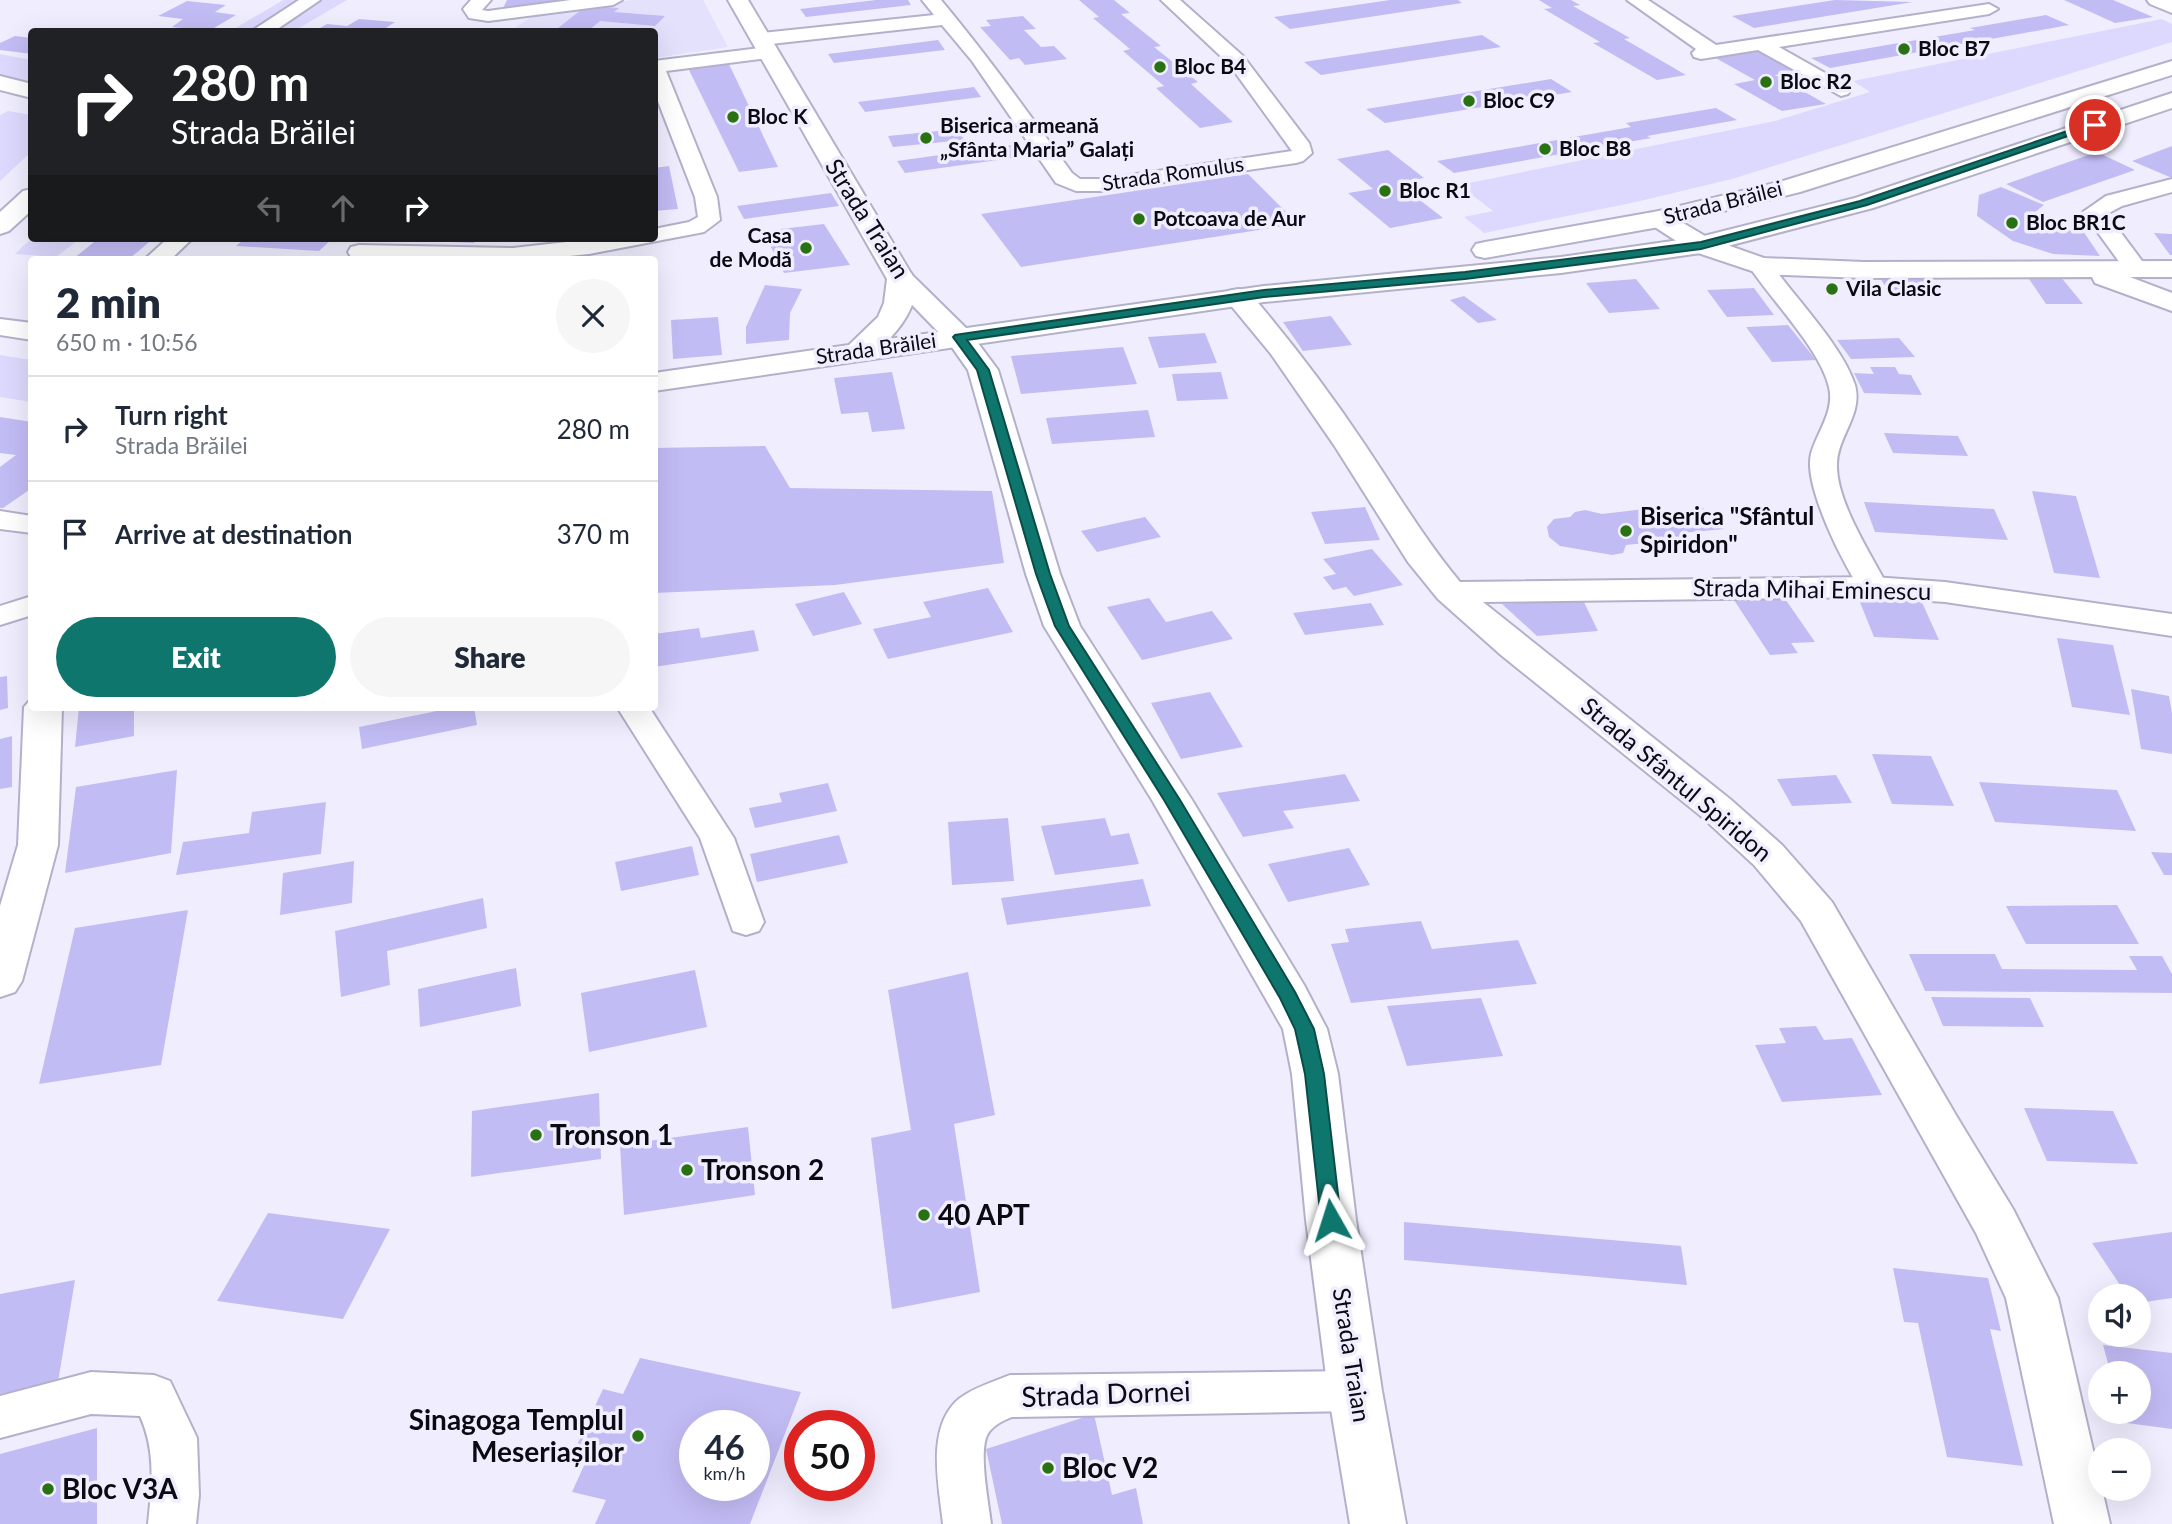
<!DOCTYPE html>
<meta charset="utf-8">
<style>
body{margin:0;font-family:Lato,sans-serif;background:#f6f6f7;color:#1f2937;height:100vh;display:flex;flex-direction:column;font-size:26px;white-space:nowrap}
*{box-sizing:border-box;margin:0}
p{font-size:23px;color:#747a83}
.icon{flex:none;width:38px;height:38px;fill:none;stroke:currentColor;stroke-width:2;stroke-linecap:round;stroke-linejoin:round}
.map{position:relative;flex:1;overflow:hidden}
.details{position:absolute;left:28px;top:256px;width:630px;height:455px;display:flex;flex-direction:column;background:#fff;border-radius:7px;box-shadow:0 7px 28px #0002}
.details>*{flex:none}
.banner{position:absolute;left:28px;top:28px;width:630px;height:214px;border-radius:7px;box-shadow:0 7px 28px #0002;background:#202124;color:#fff;overflow:hidden}
.fabs{position:absolute;left:2088px;top:1284px;display:grid;gap:14px}
.fabs a{display:grid;place-items:center;width:63px;height:63px;border-radius:50%;background:#fff;box-shadow:0 7px 28px #0002;font-size:35px}
.speed{position:absolute;left:679px;top:1410px;display:flex;gap:14px;font-size:35px;font-weight:700;text-align:center}
.speed>*{display:grid;place-content:center;width:91px;height:91px;border-radius:50%;background:#fff;box-shadow:0 7px 28px #0002;line-height:1}
.speed small{font-size:18px;font-weight:400}
.speed .limit{border:10px solid #d22;background:#fff;color:#111}
.pin{position:absolute;display:grid;place-items:center;width:60px;height:60px;color:#fff;margin:-30px;border:4px solid #fff;border-radius:50%;box-shadow:0 2px 7px #0007}
.me{position:absolute;width:77px;margin:-38px;rotate:354deg;stroke-linejoin:round;filter:drop-shadow(0 0 5px #0008)}
.turn{display:flex;align-items:center;gap:24px;height:147px;padding:0 28px;font-size:32px}
.turn .icon{width:91px;height:91px;stroke-width:2.5}
.turn b{display:block;font-size:49px;line-height:60px}
.lanes{display:flex;align-items:center;height:66px;padding:0 28px;background:#0003;justify-content:center;gap:35px;direction:ltr}
.lanes .off{opacity:.35}
.round{display:grid;place-items:center;flex:none;width:74px;height:74px;border-radius:37px;background:#f6f6f7}
.headline{display:flex;align-items:center;justify-content:space-between;height:119px;padding:0 28px}
h1{font-size:42px;font-weight:800;line-height:52px}
.cta{display:flex;gap:14px;margin-top:auto;padding:14px 28px}
.cta a{flex:1;height:80px;border-radius:42px;background:#0f766e;color:#fff;font-size:28px;font-weight:800;line-height:80px;text-align:center}
.cta a+a{background:#f6f6f7;color:#1f2937}
ul{padding:0;list-style:none}
li{display:flex;align-items:center;gap:21px;height:105px;padding:0 28px;border-top:2px solid #e0e1e3}
li div{flex:1}
li b{display:block;font-size:26px}
li em{font-style:normal}
.map>svg:first-child{display:block}
</style>
<div class="map">
<svg width="2172" height="1524" viewBox="0 0 2172 1524">
<rect width="100%" height="100%" fill="#f0eefe"/>
<!-- built -->
<path fill="#e4e1fd" d="M633,0H703L728,47L655,58L654,32H509L540,11Z"/>
<!-- green -->
<g fill="#ddd9fe">
<path d="M283,0H347L294,31L229,32Z"/>
<path d="M2162,19L2172,24V42L1732,179L1636,202L1484,233L1464,217L1493,211L1459,185L1775,121L1870,92L1853,81Z"/>
<path d="M0,54L31,60V85L0,77Z"/>
<path d="M8,111L31,115V152L0,181V115Z"/>
<path d="M32,238H81L56,257L15,254Z"/>
<path d="M0,355L31,360V402L0,397Z"/>
</g>
<!-- building -->
<g fill="#c2bcf5" fill-rule="evenodd">
<path d="M507,0H581L501,12Z"/>
<path d="M876,0H908L911,5L806,17L800,9Z"/>
<path d="M1079,0H1114L1130,13L1121,14L1161,46L1154,47L1198,82L1191,84L1233,122L1200,128L1156,88L1164,86L1123,51L1130,49L1093,18L1099,17Z"/>
<path d="M1390,0H1458L1462,3L1290,29L1274,17Z"/>
<path d="M1539,0H1571L1580,5L1573,6L1630,38L1624,39L1686,75L1657,80L1593,43L1600,42L1544,9L1552,8Z"/>
<path d="M1835,0L1913,2L1754,28L1732,16Z"/>
<path d="M2064,0H2113L2153,17L2115,23Z"/>
<path d="M187,1L226,5L215,12L236,15L209,31L172,27L183,19L158,16Z"/>
<path d="M586,6L619,8L614,12L665,16L655,26L600,21L587,32H553Z"/>
<path d="M2046,15L2069,25L1830,68L1811,58L1975,30L1970,28Z"/>
<path d="M1023,16L1036,29L1024,30L1041,47L1054,46L1067,59L1025,65L1019,58L1010,60L980,27L991,26L986,20Z"/>
<path d="M359,19L395,22L380,32H313L327,24L347,26Z"/>
<path d="M1482,35L1501,47L1321,75L1304,62Z"/>
<path d="M15,36L32,38V54L0,50V43Z"/>
<path d="M938,40L945,50L834,63L828,54Z"/>
<path d="M1755,49L1797,72L1775,75L1826,104L1782,111L1734,84L1755,80L1712,56Z"/>
<path d="M728,62L778,167L739,172L688,68Z"/>
<path d="M1551,79L1572,92L1385,123L1366,109Z"/>
<path d="M974,87L981,97L865,112L858,102Z"/>
<path d="M1716,108L1737,120L1647,136L1651,138L1454,173L1437,161L1631,127L1626,123Z"/>
<path d="M958,129L964,140L893,147L888,136Z"/>
<path d="M1018,144L1027,156L905,173L897,161Z"/>
<path d="M2172,146V178L2132,161Z"/>
<path d="M1388,150L1424,178L1398,183L1443,218L1390,228L1348,193L1373,189L1337,159Z"/>
<path d="M2097,152L2135,170L2043,202L2006,184Z"/>
<path d="M669,166L678,209L654,211V168Z"/>
<path d="M1248,174L1298,224L1021,267L981,214Z"/>
<path d="M2001,187L2044,205L2029,217L2044,229L2083,231L2100,256L2053,254L2013,241L1977,216L1979,195Z"/>
<path d="M831,193L839,206L744,219L737,206Z"/>
<path d="M824,224L850,265L784,273L763,231Z"/>
<path d="M2154,233L2172,234V255H2170Z"/>
<path d="M99,238H154L129,259H73Z"/>
<path d="M245,238H333L319,251L236,246Z"/>
<path d="M407,238H475L474,243L407,240Z"/>
<path d="M1877,274H1924L1941,299H1901L1895,291L1888,290Z"/>
<path d="M2027,276H2060L2083,304H2046Z"/>
<path d="M1636,279L1660,309L1609,313L1586,283Z"/>
<path d="M765,285L802,289L790,313L789,340L746,344V327Z"/>
<path d="M1754,288L1774,315L1727,317L1707,290Z"/>
<path d="M1464,296L1497,320L1478,323L1450,300Z"/>
<path d="M1331,316L1352,345L1303,351L1283,322Z"/>
<path d="M718,317L722,355L673,359L671,320Z"/>
<path d="M1788,325L1816,360L1772,362L1746,327Z"/>
<path d="M1205,333L1217,363L1159,368L1148,337Z"/>
<path d="M1899,338L1915,357L1851,359L1837,340Z"/>
<path d="M1123,347L1137,384L1021,394L1011,356Z"/>
<path d="M1870,367H1895L1899,374L1911,375L1922,395L1864,393L1854,373L1874,374Z"/>
<path d="M892,372L905,429L872,432L868,412L841,414L834,378Z"/>
<path d="M1221,372L1228,399L1177,401L1172,374Z"/>
<path d="M1148,410L1155,437L1052,444L1046,418Z"/>
<path d="M0,417L32,422V488L3,508H0V467L16,455L0,453Z"/>
<path d="M1884,433L1958,436L1968,456L1893,453Z"/>
<path d="M765,446L790,488L992,491L1004,563L835,585L654,593V448Z"/>
<path d="M2032,491L2076,496L2100,578L2054,573Z"/>
<path d="M1864,502L1994,509L2008,540L1875,532Z"/>
<path d="M1365,507L1380,540L1325,544L1311,512Z"/>
<path d="M1661,507L1666,512L1703,508L1724,529L1683,533L1688,539L1626,545L1623,553L1612,555L1560,546L1549,537L1547,527L1554,519L1570,517L1575,512L1585,510L1602,514Z"/>
<path d="M1145,517L1161,537L1097,552L1081,531Z"/>
<path d="M1372,549L1403,585L1354,596L1346,587L1333,590L1323,577L1336,574L1323,559Z"/>
<path d="M988,588L1013,632L888,659L873,629L931,617L923,602Z"/>
<path d="M844,592L862,624L813,636L795,604Z"/>
<path d="M1781,593L1815,642L1791,643L1798,653L1770,655L1732,597Z"/>
<path d="M1857,595L1920,598L1939,640L1874,637Z"/>
<path d="M1149,598L1166,622L1212,611L1233,639L1142,660L1107,607Z"/>
<path d="M1582,598L1598,631L1537,636L1502,604Z"/>
<path d="M1371,603L1384,625L1305,635L1293,613Z"/>
<path d="M699,628L701,638L754,630L759,651L654,667V634Z"/>
<path d="M2057,638L2113,645L2130,715L2072,707Z"/>
<path d="M7,676L8,708L0,710V677Z"/>
<path d="M2131,689L2169,696L2172,713V754L2141,749Z"/>
<path d="M1210,692L1243,747L1181,759L1151,703Z"/>
<path d="M79,707H134V736L75,747Z"/>
<path d="M456,707H474L477,725L362,749L359,727Z"/>
<path d="M12,736V787L0,789V739Z"/>
<path d="M1872,754L1931,756L1954,806L1892,804Z"/>
<path d="M177,770L171,853L65,873L76,787Z"/>
<path d="M1345,774L1360,801L1283,811L1294,828L1243,837L1217,793Z"/>
<path d="M1836,775L1852,803L1792,806L1777,779Z"/>
<path d="M1979,782L2117,790L2136,831L1995,822Z"/>
<path d="M828,783L837,811L755,828L749,808L782,802L779,793Z"/>
<path d="M326,802L321,854L176,875L183,842L249,833L252,812Z"/>
<path d="M1008,818L1014,881L952,885L948,822Z"/>
<path d="M1105,818L1111,836L1129,833L1139,864L1055,875L1041,826Z"/>
<path d="M839,835L848,863L757,882L750,854Z"/>
<path d="M692,846L699,875L621,891L615,862Z"/>
<path d="M1349,848L1370,885L1288,902L1268,864Z"/>
<path d="M2151,852L2172,853V875H2164Z"/>
<path d="M354,861L352,903L280,915L283,873Z"/>
<path d="M1143,879L1151,906L1007,925L1001,898Z"/>
<path d="M483,898L487,928L387,951L390,985L341,997L335,931Z"/>
<path d="M2117,905L2139,944H2026L2006,906Z"/>
<path d="M188,910L161,1065L39,1084L75,928Z"/>
<path d="M1421,921L1432,949L1518,940L1537,984L1351,1003L1331,944L1349,942L1345,929Z"/>
<path d="M1909,954H1995L2002,969L2137,970L2129,956H2162L2172,974V993L1925,991Z"/>
<path d="M516,968L521,1006L420,1027L418,989Z"/>
<path d="M695,970L707,1027L589,1052L581,993Z"/>
<path d="M968,972L995,1115L954,1124L980,1292L892,1309L871,1138L911,1130L888,990Z"/>
<path d="M1931,997L2030,998L2044,1027L1943,1026Z"/>
<path d="M1481,998L1503,1056L1407,1066L1387,1006Z"/>
<path d="M1816,1026L1824,1040L1852,1038L1882,1095L1782,1102L1755,1045L1786,1043L1779,1028Z"/>
<path d="M599,1093L601,1159L471,1177L472,1111Z"/>
<path d="M2024,1108L2113,1111L2138,1164L2047,1161Z"/>
<path d="M748,1127L755,1195L624,1215L620,1145Z"/>
<path d="M268,1213L390,1229L343,1319L217,1301Z"/>
<path d="M1404,1222L1681,1246L1687,1285L1404,1260Z"/>
<path d="M2172,1232V1298L2138,1303V1297H2128L2092,1243Z"/>
<path d="M1893,1268L1988,1278L2001,1331L1990,1329L2023,1466L1947,1457L1918,1323L1904,1322Z"/>
<path d="M75,1280L58,1382L0,1394V1294Z"/>
<path d="M2103,1345L2172,1353V1429L2127,1423L2123,1412H2138V1374H2111Z"/>
<path d="M640,1358L801,1392L750,1524H595L606,1500L572,1492L591,1450L576,1447L603,1389L623,1394ZM695,1426H754V1486H695Z"/>
<path d="M1094,1414L1112,1495L1136,1488L1143,1524H1002L986,1449Z"/>
<path d="M97,1428V1524H0V1454Z"/>
</g>
<g fill="none" stroke-linecap="round" stroke-linejoin="round">
<!-- street casing -->
<g stroke="#b3b1ca" stroke-width="4">
<g id="street">
<path d="M299,0H320L273,32H250Z"/>
<path d="M471,0H491L482,10L488,11L571,0H622L613,5L488,21L469,18L463,9Z"/>
<path d="M922,0H941C987,55 1029,114 1072,173L1080,179H1103L1292,151L1229,64L1161,0H1180L1243,56L1309,143L1312,153L1303,161L1296,163L1103,191H1076L1056,183L972,61L942,25L762,45L753,39L762,33L934,15Z"/>
<path d="M1627,0H1648L1716,45L1989,4L1998,9L1989,14L1779,47L1848,86L1851,90L1848,94L1841,96L1758,50L1701,59L1694,57L1692,53L1696,49Z"/>
<path d="M768,47L777,53L775,57L666,71L717,197L720,220L704,232L589,254L540,259H359L351,257L348,252L351,247L359,245L513,248L602,238H654V229L689,222L698,217L695,197L654,91V61Z"/>
<path d="M2172,179V192L2122,206L2107,214L2148,269L2144,274H2128L2083,212L2106,196Z"/>
<path d="M168,238H193L171,259H145Z"/>
<path d="M1761,259L1769,261C1794,297 1842,345 1855,385C1863,414 1838,436 1837,463C1835,500 1871,554 1888,587L1883,593L1873,596L1863,593C1844,567 1803,485 1811,454C1817,432 1835,411 1829,387C1820,349 1772,301 1749,266L1753,261Z"/>
<path d="M0,511L32,516V533L0,529Z"/>
<path d="M32,596V615L0,625V606Z"/>
<path d="M617,707H649L734,838L764,922L759,931L746,935L733,931L700,838Z"/>
<path d="M1355,1371L1371,1377L1378,1391L1371,1405L1355,1411L1012,1417C1004,1420 994,1425 989,1432C977,1447 989,1504 991,1524H943C939,1486 925,1426 960,1398C975,1387 993,1382 1010,1375Z"/>
<path d="M91,1372L154,1375L170,1381L197,1438L199,1495L196,1524H148C152,1486 156,1451 140,1416L91,1414L0,1438V1396Z"/>
</g>
</g>
<!-- secondary casing -->
<g stroke="#b3b1ca" stroke-width="4">
<g id="secondary">
<path d="M728,0H748L912,275L969,331L998,370L1060,574L1080,626L1192,800L1304,985L1327,1029L1338,1074L1356,1220L1382,1391L1406,1524H1350L1328,1391L1306,1220L1292,1074L1283,1029L1152,800L1044,626L1026,574L968,370L949,343L887,279Z"/>
<path d="M2147,0H2172V13L2150,4Z"/>
<path d="M0,76L32,84V98L0,90Z"/>
<path d="M32,189V210L9,231L0,234V212L23,191Z"/>
<path d="M1659,211L1668,214L1710,239L1764,258L1864,262L2172,261V277H2130L2172,293V311L2095,283L2092,277L1864,278L1761,274L1692,251L1650,224L1646,219L1650,214Z"/>
<path d="M1238,289L1248,291C1290,340 1329,391 1365,445C1396,491 1424,539 1460,582L1873,577L1945,582L2172,614V636L1945,602L1873,597L1483,602L1730,799L1782,845L1832,902L1957,1117L2013,1209L2058,1298L2110,1524H2054L2006,1298L1976,1233L1801,921L1754,865L1702,817L1501,655L1438,599L1408,562L1334,445L1271,354L1224,297L1228,291Z"/>
<path d="M32,698V707H62L58,845L22,981L15,992L0,997V906L18,845L24,707Z"/>
</g>
</g>
<!-- primary casing -->
<g stroke="#b3b1ca" stroke-width="4">
<g id="primary">
<path d="M2172,61V75L1800,192L1659,227L1485,258L1476,256L1472,250L1476,244L1485,242L1659,211L1783,181Z"/>
<path d="M2172,93V108L1873,208L1701,253L1561,273L1264,302L654,391V373L849,345L878,317L884,303L887,279L891,273L901,271L911,273C925,294 903,325 889,339L1264,286L1561,257L1700,237L1855,198Z"/>
<path d="M0,319L32,323V340L0,335Z"/>
</g>
</g>
<!-- street -->
<use href="#street" fill="#fff" fill-rule="evenodd"/>
<!-- secondary -->
<use href="#secondary" fill="#fff" fill-rule="evenodd"/>
<!-- primary -->
<use href="#primary" fill="#fff" fill-rule="evenodd"/>
</g>
<!-- route -->
<path fill="#0f766e" stroke="#0a4d48" stroke-width="2" d="M2091,123L2100,125L1867,205L1701,249L1465,279L1264,297L967,340L989,370L1050,574L1069,626L1180,800L1295,992L1314,1029L1324,1074L1341,1220L1338,1226L1331,1229L1323,1226L1321,1220L1305,1074L1295,1029L1280,998L1164,800L1055,626L1036,574L977,370L953,337L955,335L1264,290L1465,272L1701,242L1860,201Z"/>
<!-- markers -->
<g fill="#297214" stroke="#f0eefe" stroke-width="2.5">
<circle cx="1904" cy="49" r="7"/>
<circle cx="1160" cy="67" r="7"/>
<circle cx="1766" cy="82" r="7"/>
<circle cx="1469" cy="101" r="7"/>
<circle cx="733" cy="117" r="7"/>
<circle cx="926" cy="138" r="7"/>
<circle cx="1545" cy="149" r="7"/>
<circle cx="1385" cy="191" r="7"/>
<circle cx="1139" cy="219" r="7"/>
<circle cx="2012" cy="223" r="7"/>
<circle cx="806" cy="248" r="7"/>
<circle cx="1832" cy="289" r="7"/>
<circle cx="1626" cy="531" r="7"/>
<circle cx="536" cy="1135" r="7"/>
<circle cx="687" cy="1170" r="7"/>
<circle cx="924" cy="1215" r="7"/>
<circle cx="638" cy="1436" r="7"/>
<circle cx="1048" cy="1468" r="7"/>
<circle cx="48" cy="1489" r="7"/>
</g>
<g text-anchor="middle" stroke-width="7" stroke-linejoin="round" paint-order="stroke">
<!-- far-poi labels -->
<g font-size="21" font-weight="bold" fill="#0b0a13" stroke="#f0eefe" text-anchor="start">
<text x="1918" y="56">Bloc B7</text>
<text x="1174" y="74">Bloc B4</text>
<text x="1780" y="89">Bloc R2</text>
<text x="1483" y="108">Bloc C9</text>
<text x="747" y="124">Bloc K</text>
<text x="940" y="133">Biserica armeană<tspan x="940" dy="24">„Sfânta Maria” Galați</tspan></text>
<text x="1559" y="156">Bloc B8</text>
<text x="1399" y="198">Bloc R1</text>
<text x="1153" y="226">Potcoava de Aur</text>
<text x="2026" y="230">Bloc BR1C</text>
<text x="792" y="243" text-anchor="end">Casa<tspan x="792" dy="24">de Modă</tspan></text>
<text x="1846" y="296">Vila Clasic</text>
</g>
<!-- far-street labels -->
<g font-size="21" fill="#0b0a13" stroke="#f0eefe">
<text transform="translate(1173 174) rotate(-8)" y="7">Strada Romulus</text>
<text transform="translate(1723 203) rotate(-14)" y="7">Strada Brăilei</text>
<text transform="translate(876 349) rotate(-8)" y="7">Strada Brăilei</text>
</g>
<!-- street labels -->
<g font-size="24" fill="#0b0a13" stroke="#f0eefe">
<text transform="translate(867 219) rotate(58)" y="8">Strada Traian</text>
<text transform="translate(1812 590) rotate(1)" y="8">Strada Mihai Eminescu</text>
<text transform="translate(1676 780) rotate(40)" y="8">Strada Sfântul Spiridon</text>
<text transform="translate(1351 1355) rotate(81)" y="8">Strada Traian</text>
</g>
<!-- poi labels -->
<g font-size="24" font-weight="bold" fill="#0b0a13" stroke="#f0eefe" text-anchor="start">
<text x="1640" y="525">Biserica "Sfântul<tspan x="1640" dy="28">Spiridon"</tspan></text>
</g>
<!-- near-poi labels -->
<g font-size="28" font-weight="bold" fill="#0b0a13" stroke="#f0eefe" text-anchor="start">
<text x="550" y="1145">Tronson 1</text>
<text x="701" y="1180">Tronson 2</text>
<text x="938" y="1225">40 APT</text>
<text x="624" y="1430" text-anchor="end">Sinagoga Templul<tspan x="624" dy="32">Meseriașilor</tspan></text>
<text x="1062" y="1478">Bloc V2</text>
<text x="62" y="1499">Bloc V3A</text>
</g>
<!-- near-street labels -->
<g font-size="28" fill="#0b0a13" stroke="#f0eefe">
<text transform="translate(1106 1394) rotate(-2)" y="10">Strada Dornei</text>
</g>
</g>
</svg>
<div class="fabs">
<a><svg class="icon" aria-label="sound" viewBox="0 0 24 24"><path d="M4 9h4l5-4v14l-5-4H4zM17 9q2 3 0 6"/></svg></a>
<a>+</a>
<a>−</a>
</div>
<div class="speed"><div>46<small>km/h</small></div><div class="limit">50</div></div>
<div class="pin" style="left:2095px;top:125px;background:#d93025"><svg class="icon" aria-label="arrive" viewBox="0 0 24 24"><path d="M6 21V4h12l-3 4 3 4H6"/></svg></div>
<svg class="me" style="left:1331px;top:1220px" viewBox="-20 -20 40 40"><path d="M0-17L14 15 0 8-14 15z" fill="#0f766e" stroke="#fff" stroke-width="4"/></svg>
<div class="banner">
<div class="turn"><svg class="icon" aria-label="right" viewBox="0 0 24 24"><path d="M7 20v-9h11M14 6l5 5-5 5"/></svg><div><b>280 m</b>Strada Brăilei</div></div>
<div class="lanes"><svg class="icon off" aria-label="left" viewBox="0 0 24 24"><path d="M17 20v-9H6M10 6l-5 5 5 5"/></svg><svg class="icon off" aria-label="ahead" viewBox="0 0 24 24"><path d="M12 20V5M6 11l6-6 6 6"/></svg><svg class="icon" aria-label="right" viewBox="0 0 24 24"><path d="M7 20v-9h11M14 6l5 5-5 5"/></svg></div>
</div>
<section class="details">
<div class="headline"><div><h1>2 min</h1><p>650 m · 10:56</p></div><a class="round"><svg class="icon" aria-label="close" viewBox="0 0 24 24"><path d="M6 6l12 12M18 6L6 18"/></svg></a></div>
<ul>
<li><svg class="icon" aria-label="right" viewBox="0 0 24 24"><path d="M7 20v-9h11M14 6l5 5-5 5"/></svg><div><b>Turn right</b><p>Strada Brăilei</p></div><em>280 m</em></li>
<li><svg class="icon" aria-label="arrive" viewBox="0 0 24 24"><path d="M6 21V4h12l-3 4 3 4H6"/></svg><div><b>Arrive at destination</b></div><em>370 m</em></li>
</ul>
<div class="cta"><a>Exit</a><a>Share</a></div>
</section>
</div>
